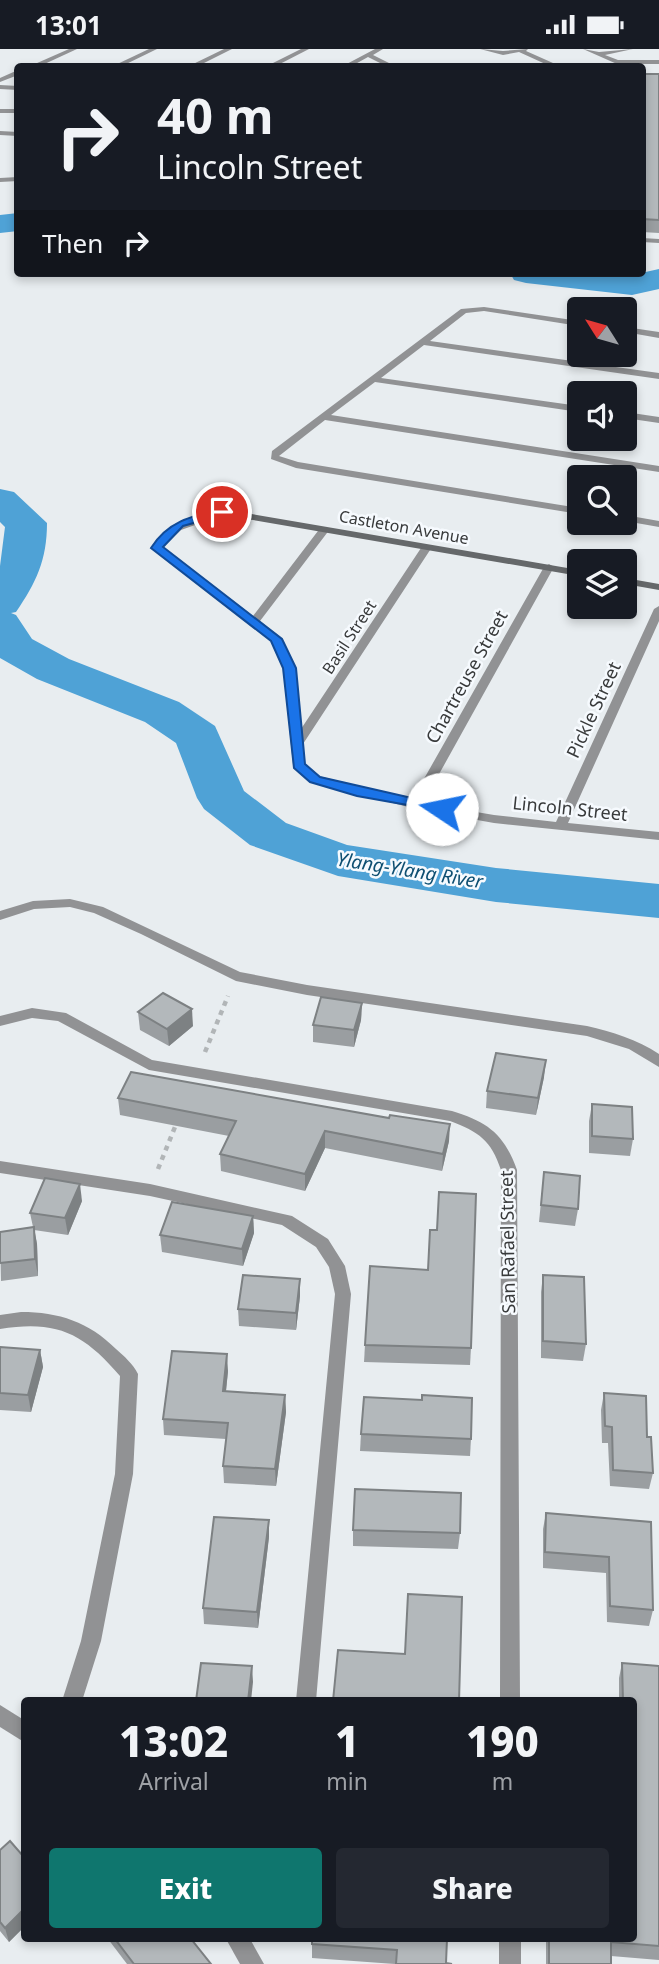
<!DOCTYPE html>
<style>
body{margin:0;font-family:"Noto Sans",sans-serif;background:#242831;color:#f1f3f6;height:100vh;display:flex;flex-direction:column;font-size:26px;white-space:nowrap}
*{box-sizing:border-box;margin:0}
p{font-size:23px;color:#9ea1a6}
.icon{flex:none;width:38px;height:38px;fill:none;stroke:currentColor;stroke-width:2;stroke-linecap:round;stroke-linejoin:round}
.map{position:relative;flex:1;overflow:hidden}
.sheet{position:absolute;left:21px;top:1648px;width:616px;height:245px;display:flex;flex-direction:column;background:#171b24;border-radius:7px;box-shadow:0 4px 10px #0003}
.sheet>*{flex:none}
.guide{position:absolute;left:14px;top:14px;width:632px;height:214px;border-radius:7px;box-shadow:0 4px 10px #0003;background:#171b24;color:#f1f3f6;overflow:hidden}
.needle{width:46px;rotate:307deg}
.buttons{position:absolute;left:567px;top:248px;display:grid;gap:14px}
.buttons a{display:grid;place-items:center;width:70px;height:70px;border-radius:7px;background:#171b24;box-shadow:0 4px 10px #0003;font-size:35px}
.pin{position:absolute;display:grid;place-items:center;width:60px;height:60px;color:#fff;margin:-30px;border:4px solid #fff;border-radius:50%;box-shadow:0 2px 7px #0007}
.me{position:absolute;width:77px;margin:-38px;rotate:281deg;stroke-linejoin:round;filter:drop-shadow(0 0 5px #0008)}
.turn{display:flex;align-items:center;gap:24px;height:147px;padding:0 28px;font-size:32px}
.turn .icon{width:91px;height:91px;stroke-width:2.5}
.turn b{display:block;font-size:49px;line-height:60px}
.then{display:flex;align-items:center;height:66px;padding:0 28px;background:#0003;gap:14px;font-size:26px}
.eta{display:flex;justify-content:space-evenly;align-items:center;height:119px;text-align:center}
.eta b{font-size:42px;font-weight:800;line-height:49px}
.action{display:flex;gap:14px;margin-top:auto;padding:14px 28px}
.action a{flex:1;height:80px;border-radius:7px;background:#0f766e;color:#fff;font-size:28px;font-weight:800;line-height:80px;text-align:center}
.action a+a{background:#242831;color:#f1f3f6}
.status{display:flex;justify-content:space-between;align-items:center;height:49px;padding:0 35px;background:#171b24;direction:ltr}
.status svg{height:19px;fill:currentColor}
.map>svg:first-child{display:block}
</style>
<div class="status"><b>13:01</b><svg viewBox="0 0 49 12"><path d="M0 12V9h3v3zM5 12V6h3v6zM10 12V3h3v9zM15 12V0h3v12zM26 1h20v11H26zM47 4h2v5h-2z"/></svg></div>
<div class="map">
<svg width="659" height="1915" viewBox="0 0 659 1915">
<rect width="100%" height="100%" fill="#e8edf0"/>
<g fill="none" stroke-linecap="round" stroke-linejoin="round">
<!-- river -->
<g fill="#4fa2d6" fill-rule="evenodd">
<path d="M18,164V182L0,184V166Z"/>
<path d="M659,220V240L632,246L526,234L514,231L510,224L632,226Z"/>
<path d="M0,440L14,443L47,474C47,511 36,534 16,563L11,564L16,566L32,590L69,610L179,653L215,677L244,742L286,774L347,796L496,819L659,835V869L496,853L338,827L250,796L204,760L197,749L176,694L145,673L37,630L0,609V517L5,478L0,473Z"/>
</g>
<!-- path -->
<g stroke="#b1b5b7" stroke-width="4.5" stroke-dasharray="5 5" stroke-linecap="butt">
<path d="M205,1003L228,947"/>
<path d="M158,1120L177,1073"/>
</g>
<!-- street -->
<g fill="#919294" fill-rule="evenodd">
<path d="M69,0H77L38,18H28Z"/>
<path d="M149,0H157L120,18H111Z"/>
<path d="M224,0H232L196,18H187Z"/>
<path d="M301,0H309L274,18H265Z"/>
<path d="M375,0H383L373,6L397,18H388L368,8L350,18H341Z"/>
<path d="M480,0L503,2L528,0L526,2L562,18H552L519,3L503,6Z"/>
<path d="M583,0L599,3L633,0L605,6L618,11H659V15H617Z"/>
<path d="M18,21V26L0,33V29Z"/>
<path d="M0,36L18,37V41L0,40Z"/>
<rect x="0" y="60" width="18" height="4"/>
<path d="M0,82L18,83V87L0,86Z"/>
<path d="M18,128V132L0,133V129Z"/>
<path d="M642,189L659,190V194L642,193Z"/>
<path d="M484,258L579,272V277L484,262L466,264L430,292L659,324V330L424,296L381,329L579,357V363L375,333L331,366L659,417V423L325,371L279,407L298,413L579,459V465L296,419L271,410L272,402L461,260Z"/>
<path d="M625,278L659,283V289L625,283Z"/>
<path d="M625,363L659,368V374L625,369Z"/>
<path d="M222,460L226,461V465L181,481L163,498L253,567L321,478L330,480L260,572L280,588L295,619L301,680L423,496L432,498L303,695L305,715L319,727L412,751L544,518L549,515L554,518L423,754L494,766L556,773L654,560L659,557V572L568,774L659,783V791L494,774L416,760L311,733L293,716L283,619L271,592L152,499C170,474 194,467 222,460Z"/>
<path d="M625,466L659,472V478L625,472Z"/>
<path d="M70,850L103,858L240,923L307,936L587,977C612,983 637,990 659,1005V1018L629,1000L587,987L307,946L236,932L141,885L94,864L70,858L34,860L0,871V862L33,852Z"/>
<path d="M32,959L66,964L152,1011L452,1062C488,1073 504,1085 517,1121L520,1652H500L501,1121C491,1091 479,1083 450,1072L149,1021L58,972L32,969L0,977V967Z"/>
<path d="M0,1112L150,1135L292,1167L328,1190L345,1217L351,1245L316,1652H296L335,1245L329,1218L316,1198L282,1176L150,1147L0,1124Z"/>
<path d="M21,1263C59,1263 89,1273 116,1300C124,1307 133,1315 138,1325L133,1425L101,1592L82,1652H62L81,1592L115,1425L120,1327C83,1284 57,1271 0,1280V1266Z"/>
<path d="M0,1656L24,1671V1693L0,1678Z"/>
<path d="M226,1890H250L264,1915H240Z"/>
<rect x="499" y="1890" width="22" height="25"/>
</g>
<!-- secondary -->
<g fill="#65686a" fill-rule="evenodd">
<path d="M222,460L579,521V527L218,465V461Z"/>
<path d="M625,529L659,535V541L625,535Z"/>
</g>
</g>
<!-- wall -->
<g fill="#9a9ea1">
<path d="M642,25H659V184L642,183Z"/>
<path d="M362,954L361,971L354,998L313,993V976Z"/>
<path d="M138,963L193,977L169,997L140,981Z"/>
<path d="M544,1028L536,1066L486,1059L487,1042Z"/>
<path d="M118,1049L449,1092L442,1122L325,1099L305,1142L221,1122L220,1105L229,1087L120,1066Z"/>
<path d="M592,1055L633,1090L630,1107L589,1104V1072Z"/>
<path d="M544,1123L578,1160L575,1177L539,1173Z"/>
<path d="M82,1152L68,1186L34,1181L37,1195L38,1227L1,1232L0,1183L33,1178L30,1164Z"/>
<path d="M253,1167L254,1184L243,1217L162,1203L160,1186Z"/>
<path d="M543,1226L586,1295L583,1312L541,1309V1243Z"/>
<path d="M300,1247L296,1281L239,1277L238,1260Z"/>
<path d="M365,1296L471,1299L470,1316L364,1313Z"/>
<path d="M0,1298L40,1301L43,1318L31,1363L0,1361Z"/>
<path d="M228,1322L226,1343L285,1346L286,1363L276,1437L224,1434L223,1417L226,1390L164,1386L163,1370Z"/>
<path d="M604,1344L647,1388L653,1424L649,1440L610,1437L608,1394H602L601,1361Z"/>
<path d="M361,1385L471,1390L470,1407L360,1402Z"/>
<path d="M546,1464L651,1473L653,1561L649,1577L607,1573L606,1524L543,1519V1480Z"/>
<path d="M353,1481L460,1484L458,1500L353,1497Z"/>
<path d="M269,1488L258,1579L204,1575L203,1559Z"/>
<path d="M622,1614L659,1617V1911L611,1907V1915H546V1890H634V1652H619V1629Z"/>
<path d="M0,1801L23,1807L24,1805V1878L9,1893L0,1882Z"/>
<path d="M108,1890H191L211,1915H127Z"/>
<path d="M447,1890L446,1914L452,1915H395L312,1909V1895Z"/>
</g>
<!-- shaded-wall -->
<g fill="#7d8183">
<path d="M362,954L361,971L354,998V981Z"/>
<path d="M192,960L193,977L169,997L167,980Z"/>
<path d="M546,1011L544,1028L536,1066L538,1049Z"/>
<path d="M450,1075L449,1092L442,1122L443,1105Z"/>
<path d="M325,1082V1099L305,1142V1125Z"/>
<path d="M80,1135L82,1152L68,1186L65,1169Z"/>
<path d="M253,1167L254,1184L243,1217L242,1200Z"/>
<path d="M34,1178L37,1195L38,1227L35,1210Z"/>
<path d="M300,1230V1247L296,1281V1264Z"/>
<path d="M40,1301L43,1318L31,1363L28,1346Z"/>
<path d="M227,1305L228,1322L224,1359L223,1342Z"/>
<path d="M285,1346L286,1363L276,1437L275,1420Z"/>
<path d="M269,1471V1488L258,1579L257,1563Z"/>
<path d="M252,1617L253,1633L251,1652H248Z"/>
<path d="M24,1860V1878L9,1893L5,1879Z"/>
</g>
<!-- building -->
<g fill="#b3b8bb" stroke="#7d8183" stroke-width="2">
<path d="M642,25H659V171L642,170Z"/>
<path d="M163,944L192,960L167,980L138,963Z"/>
<path d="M321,948L362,954L354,981L313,976Z"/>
<path d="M496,1004L546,1011L538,1049L487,1042Z"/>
<path d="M131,1023L389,1069L390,1066L450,1075L443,1105L325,1082L305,1125L220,1105L236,1072L118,1049Z"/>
<path d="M592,1055L632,1058L633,1090L592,1087Z"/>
<path d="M544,1123L580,1127L578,1160L541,1156Z"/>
<path d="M45,1129L80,1135L65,1169L30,1164Z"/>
<path d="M439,1143L476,1145L471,1299L365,1296L370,1217L428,1221L430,1181H437Z"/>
<path d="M172,1153L253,1167L242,1200L160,1186Z"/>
<path d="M34,1178L35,1210L0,1214V1183Z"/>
<path d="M243,1226L300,1230L296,1264L238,1260Z"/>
<path d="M543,1226L584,1228L586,1295L543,1292Z"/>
<path d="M0,1298L40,1301L28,1346L0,1344Z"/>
<path d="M172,1302L227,1305L223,1342L285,1346L275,1420L223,1417L228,1374L163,1370Z"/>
<path d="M604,1344L646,1347L647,1388H651L653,1424L613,1421L612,1378L605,1377Z"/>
<path d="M422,1346L472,1349L471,1390L361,1385L364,1348L422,1351Z"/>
<path d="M355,1440L461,1444L460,1484L353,1481Z"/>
<path d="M546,1464L651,1473L653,1561L610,1557L609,1508L545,1503Z"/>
<path d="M214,1468L269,1471L257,1563L203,1559Z"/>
<path d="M408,1545L462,1548L459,1652H333L338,1601L405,1605Z"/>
<path d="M201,1614L252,1617L248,1652H196Z"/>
<path d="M622,1614L659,1617V1897L611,1893V1915H549V1890H634V1652H623Z"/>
<path d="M10,1792L23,1807L24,1805V1860L5,1879L0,1873V1801Z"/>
<path d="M115,1890H191L211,1915H134Z"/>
<path d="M312,1890H447L446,1914L452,1915H396L397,1901L312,1895Z"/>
</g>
<!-- route -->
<path fill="#1a73e8" stroke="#114b97" stroke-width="2" d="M222,460L226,461V465L183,477L163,498L282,590L296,619L305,715L320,728L447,757V763L357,747L310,733L294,719L283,619L271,592L151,499C168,472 192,467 222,460Z"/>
<g text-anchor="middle" stroke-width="5" stroke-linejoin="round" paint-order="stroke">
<!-- far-street labels -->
<g font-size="16" fill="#383a3b" stroke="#f6fafe">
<text transform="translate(404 478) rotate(10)" y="6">Castleton Avenue</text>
<text transform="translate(349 588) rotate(-57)" y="6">Basil Street</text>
</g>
<!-- street labels -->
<g font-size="18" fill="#383a3b" stroke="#f6fafe">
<text transform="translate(467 628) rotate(-61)" y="6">Chartreuse Street</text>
<text transform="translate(594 661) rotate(-65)" y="6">Pickle Street</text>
<text transform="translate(570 760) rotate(6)" y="6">Lincoln Street</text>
<text transform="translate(508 1193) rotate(-91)" y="6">San Rafael Street</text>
</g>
<!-- water labels -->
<g font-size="19" font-style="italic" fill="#0e4f72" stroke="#f6fafe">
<text transform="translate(410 821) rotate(9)" y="7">Ylang-Ylang River</text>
</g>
</g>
</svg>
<div class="buttons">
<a><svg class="needle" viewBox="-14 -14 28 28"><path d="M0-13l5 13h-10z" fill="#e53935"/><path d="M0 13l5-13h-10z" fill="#9ea1a6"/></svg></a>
<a><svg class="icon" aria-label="sound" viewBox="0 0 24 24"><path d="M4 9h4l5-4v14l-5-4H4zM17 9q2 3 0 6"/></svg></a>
<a><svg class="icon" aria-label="search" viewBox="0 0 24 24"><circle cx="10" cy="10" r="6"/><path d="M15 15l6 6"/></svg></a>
<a><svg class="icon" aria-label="layers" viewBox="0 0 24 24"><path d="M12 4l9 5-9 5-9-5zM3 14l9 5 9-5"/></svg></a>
</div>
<div class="pin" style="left:222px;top:463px;background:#d93025"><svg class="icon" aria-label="arrive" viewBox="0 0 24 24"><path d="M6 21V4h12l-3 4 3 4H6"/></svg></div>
<svg class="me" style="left:442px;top:760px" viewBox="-20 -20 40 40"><circle r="19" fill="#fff"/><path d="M0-13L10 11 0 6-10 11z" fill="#1a73e8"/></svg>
<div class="guide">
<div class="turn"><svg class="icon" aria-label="right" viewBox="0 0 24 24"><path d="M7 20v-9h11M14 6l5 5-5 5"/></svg><div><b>40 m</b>Lincoln Street</div></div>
<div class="then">Then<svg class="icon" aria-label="right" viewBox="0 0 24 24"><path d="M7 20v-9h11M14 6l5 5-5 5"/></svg></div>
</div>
<section class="sheet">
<div class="eta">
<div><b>13:02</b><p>Arrival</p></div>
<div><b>1</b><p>min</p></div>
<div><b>190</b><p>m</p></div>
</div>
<div class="action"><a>Exit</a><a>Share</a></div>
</section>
</div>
